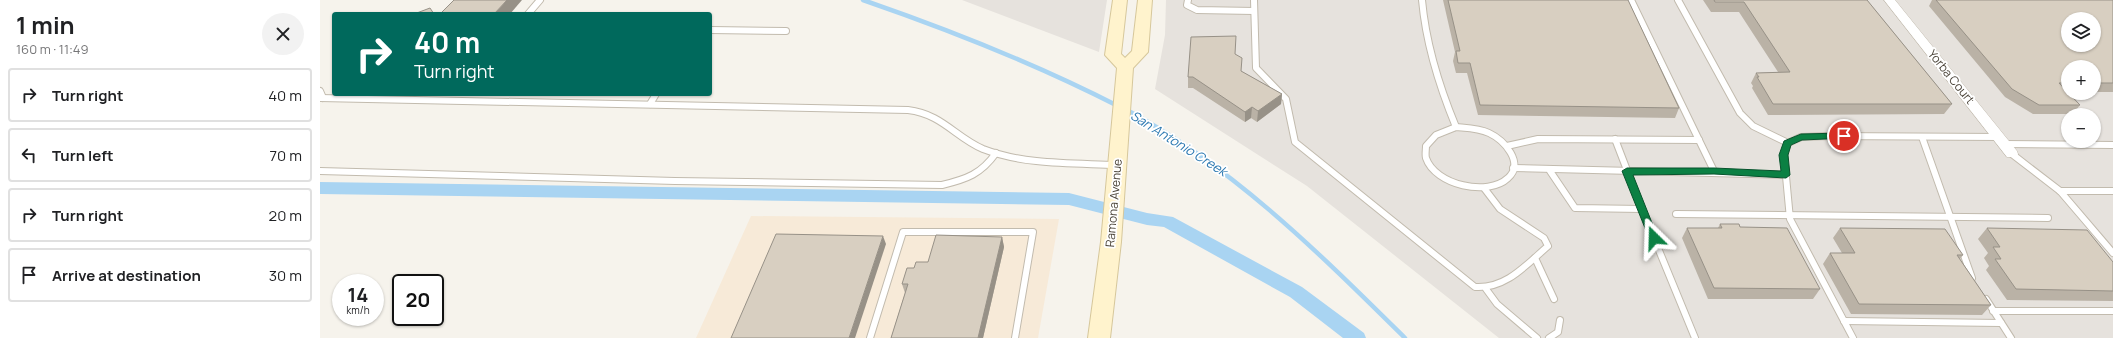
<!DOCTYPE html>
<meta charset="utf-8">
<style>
body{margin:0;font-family:Manrope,sans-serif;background:#f2f2f2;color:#202124;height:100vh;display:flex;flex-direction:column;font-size:15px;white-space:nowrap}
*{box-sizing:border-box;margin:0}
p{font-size:13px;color:#757577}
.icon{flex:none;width:22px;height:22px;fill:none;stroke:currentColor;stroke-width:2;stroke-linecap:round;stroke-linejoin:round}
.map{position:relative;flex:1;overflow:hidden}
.drawer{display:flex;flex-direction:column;background:#fff;width:320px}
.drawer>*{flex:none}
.banner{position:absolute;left:12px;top:12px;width:380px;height:84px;border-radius:4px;box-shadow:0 1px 3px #0004;background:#00695c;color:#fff;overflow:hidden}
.controls{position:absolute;left:1741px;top:12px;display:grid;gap:8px}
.controls a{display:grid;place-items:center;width:40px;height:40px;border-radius:50%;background:#fff;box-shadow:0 1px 3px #0004;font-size:20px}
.speed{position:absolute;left:12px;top:274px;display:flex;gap:8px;font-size:20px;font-weight:700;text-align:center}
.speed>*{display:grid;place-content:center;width:52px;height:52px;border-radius:50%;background:#fff;box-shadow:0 1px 3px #0004;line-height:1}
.speed small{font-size:10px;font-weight:400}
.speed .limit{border:2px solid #111;border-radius:6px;background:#fff;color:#111}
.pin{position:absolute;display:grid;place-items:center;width:34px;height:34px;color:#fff;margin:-17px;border:2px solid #fff;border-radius:50%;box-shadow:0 1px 4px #0007}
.me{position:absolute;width:44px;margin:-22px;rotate:338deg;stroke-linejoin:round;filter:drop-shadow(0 0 3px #0008)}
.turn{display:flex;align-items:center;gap:14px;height:84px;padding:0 16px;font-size:18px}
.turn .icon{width:52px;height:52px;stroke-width:2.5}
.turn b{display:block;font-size:28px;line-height:34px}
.round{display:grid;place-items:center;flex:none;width:42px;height:42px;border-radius:21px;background:#f2f2f2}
.summary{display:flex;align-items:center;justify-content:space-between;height:68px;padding:0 16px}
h1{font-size:24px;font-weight:700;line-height:30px}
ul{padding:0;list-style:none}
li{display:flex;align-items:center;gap:12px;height:54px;margin:0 8px 6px;padding:0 8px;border:2px solid #e0e0e0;border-radius:4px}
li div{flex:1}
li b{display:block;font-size:15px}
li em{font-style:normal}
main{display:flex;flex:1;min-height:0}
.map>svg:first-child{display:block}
</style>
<main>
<section class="drawer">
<div class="summary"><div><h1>1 min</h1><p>160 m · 11:49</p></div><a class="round"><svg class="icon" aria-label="close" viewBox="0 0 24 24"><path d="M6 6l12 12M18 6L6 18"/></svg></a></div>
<ul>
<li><svg class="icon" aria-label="right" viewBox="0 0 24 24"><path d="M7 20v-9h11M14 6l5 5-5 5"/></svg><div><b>Turn right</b></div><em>40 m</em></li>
<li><svg class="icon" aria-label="left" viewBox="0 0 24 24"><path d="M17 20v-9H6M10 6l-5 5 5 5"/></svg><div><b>Turn left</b></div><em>70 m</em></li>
<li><svg class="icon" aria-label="right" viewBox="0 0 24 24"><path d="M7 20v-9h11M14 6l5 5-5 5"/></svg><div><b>Turn right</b></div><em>20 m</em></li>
<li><svg class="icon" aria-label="arrive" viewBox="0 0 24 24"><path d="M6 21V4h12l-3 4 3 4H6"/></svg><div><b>Arrive at destination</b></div><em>30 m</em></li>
</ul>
</section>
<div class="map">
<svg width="1793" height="338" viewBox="0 0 1793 338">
<rect width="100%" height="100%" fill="#f6f3ec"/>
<!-- commercial -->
<path fill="#f7ead8" d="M431,216L739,219L718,338H376Z"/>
<!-- industrial -->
<g fill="#e6e2dd" fill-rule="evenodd">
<path d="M642,0H787L779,52Z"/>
<path d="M846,0H1793V338H1179L987,186L835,89L845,35ZM1748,19H1774V45H1748ZM1748,67H1774V93H1748ZM1748,115H1774V141H1748Z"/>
</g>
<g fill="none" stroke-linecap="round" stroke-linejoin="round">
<!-- stream -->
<g stroke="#a9d4f2" stroke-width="4.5">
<path d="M543,0C630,30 716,64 798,106"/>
<path d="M805,109C912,166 999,253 1085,338"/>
</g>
<!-- canal -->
<path fill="#a9d4f2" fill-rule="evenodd" d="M0,182L749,193L827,213L853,217L982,287L1044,333L1046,338H1023L970,297L844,227L827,225L749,205L0,194Z"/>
<!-- lane casing -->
<g stroke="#c2bbae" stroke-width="8">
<g id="lane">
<path d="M868,0L867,5L877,10L934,11"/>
<path d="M934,0L936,68L966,99L975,142L1155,287C1186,289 1206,265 1228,246L1224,238L1180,209L1164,188"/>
<path d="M1102,0C1106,45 1119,86 1136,127"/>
<path d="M1311,0L1394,171"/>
<path d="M1358,0L1420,113L1433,126L1468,143L1481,137L1509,136L1679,137"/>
<path d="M208,14L220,0"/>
<path d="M390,30L466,31"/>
<path d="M0,91L3,98"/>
<path d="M0,98L588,110C622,114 635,137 663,149C705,165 752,163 796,165"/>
<path d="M330,104L336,94"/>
<path d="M1136,127C1147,128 1159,128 1169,133C1184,140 1205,163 1188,178C1168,197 1115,185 1106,158C1105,155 1106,149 1106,146L1116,135Z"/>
<path d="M1602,137L1652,278"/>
<path d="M1468,143L1464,155L1470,219L1533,338"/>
<path d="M1685,144L1793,145"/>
<path d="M1187,146L1218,139L1379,140"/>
<path d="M1692,154L1740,191L1793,253"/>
<path d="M1193,168L1466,175"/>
<path d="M0,171L355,181L622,185C647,179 661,174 676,153"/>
<path d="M1230,171L1255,208L1322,209L1295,139"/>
<path d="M1740,191H1793"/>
<path d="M1322,209L1375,338"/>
<path d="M1356,214L1728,218"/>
<path d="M1215,258L1234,299"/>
<path d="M1166,289L1177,304L1217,338"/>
<path d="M1666,299L1691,338"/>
<path d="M1673,311H1793"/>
<path d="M1524,321L1681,323"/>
<path d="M550,338L583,232H713L695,338"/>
<path d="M1229,338L1238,332L1240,320"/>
</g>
</g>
<!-- street casing -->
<g stroke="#c2bbae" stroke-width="1">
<path id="street" d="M1564,0H1575L1697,151L1698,154L1697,157H1687Z"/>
</g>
<!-- secondary casing -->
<g stroke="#d6c79b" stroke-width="2">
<path id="secondary" d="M793,0H807L801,54L805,58L812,51L818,0H832L828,52L813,68L801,242L790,338H768L781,242L797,68L785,55Z"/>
</g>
<!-- lane -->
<use href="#lane" stroke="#fff" stroke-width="6"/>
<!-- street -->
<use href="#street" fill="#fff" fill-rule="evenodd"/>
<!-- secondary -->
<use href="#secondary" fill="#fff3cd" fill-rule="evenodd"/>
</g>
<!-- wall -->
<g fill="#bab2a6">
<path d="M1123,0H1308L1359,108L1355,118L1158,115L1147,73H1136L1133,61L1135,52Z"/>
<path d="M1383,0H1547L1632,104L1624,114L1448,115L1432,88L1433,86L1431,83L1436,73L1458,72L1419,12H1391Z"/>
<path d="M1612,0H1793V92H1774V67H1748V92H1747L1760,105L1753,114H1713L1685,97L1609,6Z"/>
<path d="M915,54L921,71L962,94L961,104L937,122L931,118L925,122L873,88H868V77Z"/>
<path d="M1400,224L1420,227L1500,289L1493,299H1388L1362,238L1367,228H1398Z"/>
<path d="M1520,228L1643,255L1640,259L1671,305L1662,315L1531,314L1503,264L1510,253H1522L1513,238Z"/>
<path d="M1667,228L1793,262V301L1687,300L1666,270L1669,266L1664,258L1668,253L1658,239Z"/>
<path d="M682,237L684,247L663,338H571L585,293L582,284L594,268L608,262Z"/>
</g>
<!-- shaded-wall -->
<g fill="#979187">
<path d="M187,0H202L190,14H174Z"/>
<path d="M962,94L961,104L937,122L938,111Z"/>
<path d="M932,107L931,118L925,122V112Z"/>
<path d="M563,236L566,244L535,338H529Z"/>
<path d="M682,237L684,247L663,338H658Z"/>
</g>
<!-- building -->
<g fill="#d8cfc1" stroke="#979187" fill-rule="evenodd">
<path d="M134,0H187L174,14H120Z"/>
<path d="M1128,0H1308L1359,108L1160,105L1150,63H1138L1136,51H1140Z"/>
<path d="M1394,0H1547L1632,104H1453L1437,77H1439L1436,73L1470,72L1424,2H1395Z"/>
<path d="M1616,0H1793V83H1774V67H1748V83H1739L1760,105H1719L1692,89ZM1748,19H1774V45H1748Z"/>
<path d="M110,8L114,14H94Z"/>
<path d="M916,36L915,54L922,58L921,71L962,94L938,111L932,107L925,112L873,77H868L871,37Z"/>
<path d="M1400,224H1419L1420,227L1467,228L1500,289L1394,288L1367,228H1402Z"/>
<path d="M1520,228L1625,229L1643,255H1637L1671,305L1539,304L1510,253H1535Z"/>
<path d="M1667,228L1767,230L1793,262V291L1696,289L1675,259H1681L1673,247H1680Z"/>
<path d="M456,234L563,236L529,338H411Z"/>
<path d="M616,235L682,237L658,338H571L588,284H582L587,268H594L596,262H608Z"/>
</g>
<!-- route -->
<path fill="#0b8043" stroke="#07532c" d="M1524,133L1528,134V138L1482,140L1471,145L1468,155L1470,175L1466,178L1394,174L1313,175L1338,238L1334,241L1329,238L1302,171L1307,168H1394L1461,171L1459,155L1464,141L1481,134Z"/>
<g text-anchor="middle" stroke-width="3.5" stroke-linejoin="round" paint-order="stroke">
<!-- street labels -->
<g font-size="12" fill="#4b4439" stroke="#fff">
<text transform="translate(1631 77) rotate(51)" y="4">Yorba Court</text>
<text transform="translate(794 203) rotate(-85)" y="4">Ramona Avenue</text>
</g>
<!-- water labels -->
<g font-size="13" font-style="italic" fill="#2e7ab2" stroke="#fff">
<text transform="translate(859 143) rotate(32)" y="5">San Antonio Creek</text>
</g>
</g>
</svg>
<div class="controls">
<a><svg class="icon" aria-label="layers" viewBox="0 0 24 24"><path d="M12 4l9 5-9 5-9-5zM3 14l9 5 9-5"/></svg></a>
<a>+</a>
<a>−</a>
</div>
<div class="speed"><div>14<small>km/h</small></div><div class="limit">20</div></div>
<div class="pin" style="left:1524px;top:136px;background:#d93025"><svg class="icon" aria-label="arrive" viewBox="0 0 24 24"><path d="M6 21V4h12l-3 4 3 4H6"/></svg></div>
<svg class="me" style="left:1334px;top:238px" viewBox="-20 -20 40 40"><path d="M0-17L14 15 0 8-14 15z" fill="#0b8043" stroke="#fff" stroke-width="4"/></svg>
<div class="banner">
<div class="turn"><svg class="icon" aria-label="right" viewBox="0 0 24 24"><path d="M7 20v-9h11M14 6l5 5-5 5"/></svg><div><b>40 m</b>Turn right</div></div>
</div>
</div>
</main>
